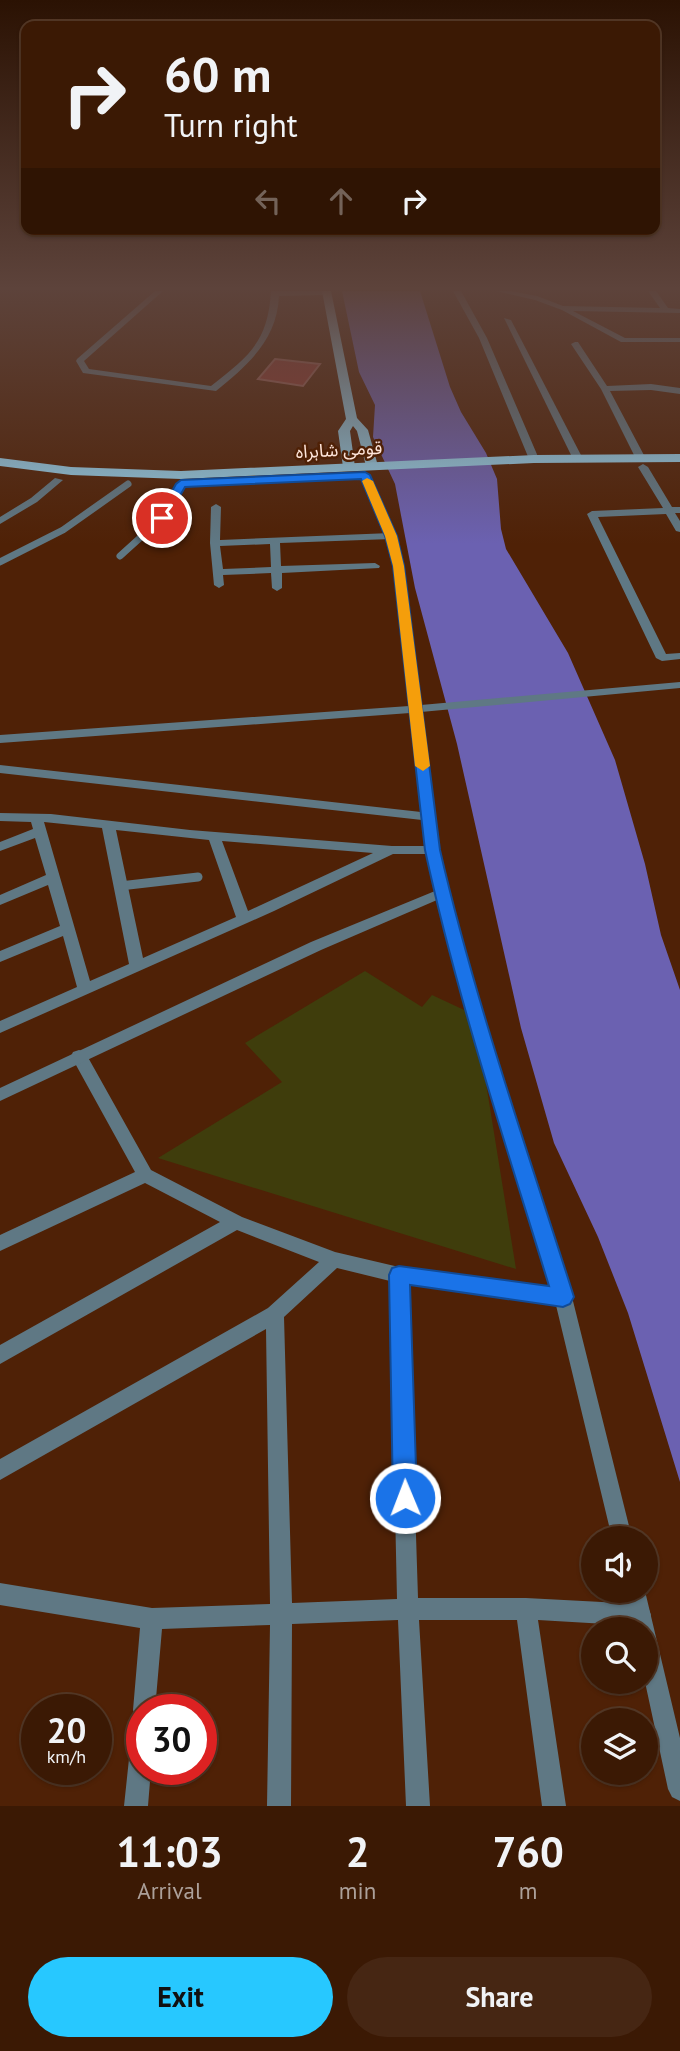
<!DOCTYPE html>
<meta charset="utf-8">
<style>
body{margin:0;font-family:"PT Sans","Noto Sans Arabic",sans-serif;background:#462613;color:#f1f3f6;height:100vh;display:flex;flex-direction:column;font-size:26px;white-space:nowrap}
*{box-sizing:border-box;margin:0}
p{font-size:23px;color:#aca09a}
.icon{flex:none;width:38px;height:38px;fill:none;stroke:currentColor;stroke-width:2;stroke-linecap:round;stroke-linejoin:round}
.map{position:relative;height:1806px;overflow:hidden}
.drawer{display:flex;flex-direction:column;background:#3b1904;flex:1}
.drawer>*{flex:none}
.guide{position:absolute;left:21px;top:21px;width:639px;height:214px;border-radius:14px;box-shadow:0 2px 5px #0004,0 0 0 2px #543826;background:#3b1904;color:#f1f3f6;overflow:hidden}
.controls{position:absolute;left:581px;top:1526px;display:grid;gap:14px}
.controls a{display:grid;place-items:center;width:77px;height:77px;border-radius:50%;background:#3b1904;box-shadow:0 2px 5px #0004,0 0 0 2px #543826;font-size:35px}
.speed{position:absolute;left:21px;top:1694px;display:flex;gap:14px;font-size:35px;font-weight:700;text-align:center}
.speed>*{display:grid;place-content:center;width:91px;height:91px;border-radius:50%;background:#3b1904;box-shadow:0 2px 5px #0004,0 0 0 2px #543826;line-height:1}
.speed small{font-size:18px;font-weight:400}
.speed .limit{border:10px solid #d22;background:#fff;color:#111}
.pin{position:absolute;display:grid;place-items:center;width:60px;height:60px;color:#fff;margin:-30px;border:4px solid #fff;border-radius:50%;box-shadow:0 2px 7px #0007}
.me{position:absolute;width:77px;margin:-38px;rotate:359deg;stroke-linejoin:round;filter:drop-shadow(0 0 5px #0008)}
.turn{display:flex;align-items:center;gap:24px;height:147px;padding:0 28px;font-size:32px}
.turn .icon{width:91px;height:91px;stroke-width:2.5}
.turn b{display:block;font-size:49px;line-height:60px}
.lanes{display:flex;align-items:center;height:66px;padding:0 28px;background:#0003;justify-content:center;gap:35px;direction:ltr}
.lanes .off{opacity:.35}
.eta{display:flex;justify-content:space-evenly;align-items:center;height:119px;text-align:center}
.eta b{font-size:42px;font-weight:700;line-height:49px}
.primary-button{display:flex;gap:14px;margin-top:auto;padding:14px 28px}
.primary-button a{flex:1;height:80px;border-radius:42px;background:#27c8ff;color:#111;font-size:28px;font-weight:700;line-height:80px;text-align:center}
.primary-button a+a{background:#462613;color:#f1f3f6}
.map>svg:first-child{display:block}
</style>
<div class="map">
<svg width="680" height="1806" viewBox="0 0 680 1806">
<rect width="100%" height="100%" fill="#4f2106"/>
<!-- green -->
<path fill="#3f3d0c" d="M365,971L422,1007L432,995L475,1015L516,1269L158,1158L282,1082L245,1043Z"/>
<!-- water -->
<path fill="#6b61b1" d="M342,291H420L450,387L461,412L486,453L497,479L501,529L506,549L568,653L615,760L645,864L661,935L680,990V1482L628,1313L598,1237L554,1143L521,1028L457,744L415,588L395,484L373,437L375,405L359,372Z"/>
<!-- building -->
<path fill="#903730" stroke="#9a6059" stroke-width="2" d="M275,359L320,364L303,386L258,379Z"/>
<g fill="none" stroke-linecap="round" stroke-linejoin="round">
<!-- service-far1 -->
<g stroke="#5f7884" stroke-width="7">
<path d="M120,556L162,518L181,484"/>
<path d="M0,562L63,530L128,484"/>
</g>
<!-- service -->
<path stroke="#5f7884" stroke-width="9" d="M120,886L198,877"/>
<!-- minor -->
<g fill="#5f7884" fill-rule="evenodd">
<path d="M155,291H163L84,361L89,369L211,386C249,356 268,342 271,291H326L330,293L326,295L279,296C277,340 248,365 216,391L83,373L76,361L77,359Z"/>
<path d="M453,291H461L487,338L539,459L537,461L529,459L479,338Z"/>
<path d="M496,291H511L537,296L563,306L660,308L648,291H656L668,308L680,309V313L573,311L625,338H680V342H621L562,310L535,300Z"/>
<path d="M504,318L511,320L583,459L581,461L573,459Z"/>
<path d="M575,342H578L607,386L651,384L680,388V394L651,390L610,391L646,459L644,461L636,459L601,389L571,344Z"/>
<path d="M643,464L648,467L672,507H680V513H675L680,521V532L676,531L666,514L598,517L666,654L680,653V659L662,661L656,658L587,514L592,511L663,508L638,467Z"/>
<path d="M55,478L63,480L37,502L0,524V517L31,498Z"/>
<path d="M216,504L221,507L220,540L391,533L396,536L391,539L280,543L281,566L375,563L380,566L379,568L282,573V588L277,591L272,588L271,573L223,575L224,585L219,588L214,585L210,543L211,507ZM270,544L271,567L223,569L220,546Z"/>
<path d="M0,813L51,814L190,830L392,846H432L439,850L432,854H393L274,911L0,1033V1021L77,987L63,936L0,962V951L60,926L48,885L0,905V895L46,875L35,838L0,851V842L33,829L31,822L0,821ZM44,822L102,828L129,964L90,981ZM116,830L209,840L236,917L143,958ZM222,841L373,853L248,911Z"/>
<path d="M79,1050L85,1052L151,1170L242,1217L335,1252L399,1267L569,1291L572,1297L569,1303L563,1305L408,1284L418,1598H526L640,1604L648,1607L651,1615L648,1623L640,1626L538,1620L566,1806H542L517,1620H419L430,1806H406L398,1620L292,1624L291,1806H267L270,1625L162,1629L155,1710H142V1720L136,1718L133,1710L140,1628L0,1605V1583L152,1608L270,1604L266,1329L0,1480V1459L268,1308L319,1262L237,1230L0,1364V1345L220,1222L145,1183L0,1251V1235L135,1172L71,1056L73,1052ZM337,1268L390,1281L397,1599L292,1603L284,1317Z"/>
<path d="M142,1729V1769H151L148,1806H124L131,1740L134,1732Z"/>
</g>
<!-- tertiary -->
<g fill="#5f7884" fill-rule="evenodd">
<path d="M365,472L370,475L396,536L403,567L421,705L680,682V688L421,712L439,850L453,906L485,1018L572,1297L632,1538H612L554,1297L470,1018L437,900L321,950L0,1101V1088L311,942L435,891L425,850L422,820L0,773V765L421,812L410,713L0,743V735L409,706L393,567L386,536L360,475Z"/>
<path d="M623,1591H645L680,1738V1801L672,1797L668,1789L645,1682L646,1629H633Z"/>
</g>
<!-- primary -->
<path fill="#8ac0d8" fill-rule="evenodd" d="M322,291H331L357,418L368,430L378,466L376,468L366,466L357,431L353,426L350,431L355,467L349,470L343,467L338,431L346,419Z"/>
<!-- trunk -->
<path fill="#92cee9" fill-rule="evenodd" d="M680,454V462L534,463L181,479L71,475L0,466V458L71,467L181,471L534,455Z"/>
</g>
<!-- sky -->
<linearGradient id="sky" x2="0" y2="1"><stop stop-color="#2b1203"/><stop offset="0.53" stop-color="#5d433b"/><stop offset="1" stop-color="#5d433b" stop-opacity="0"/></linearGradient>
<rect width="680" height="544" fill="url(#sky)"/>
<!-- route -->
<path fill="#1a73e8" stroke="#114b97" stroke-width="2" d="M365,472L370,475L397,536L404,566L440,850C475,1001 527,1149 574,1297L570,1304L563,1307L410,1285L417,1498L413,1506L405,1509L397,1506L393,1498L389,1275L392,1268L399,1266L549,1286C505,1142 457,998 425,850L393,566L385,536L361,479L185,487L166,520L157,518L176,484L181,480Z"/>
<!-- slow -->
<path fill="#f59e0b" d="M367,478L373,481L397,536L404,566L430,766L423,771L415,766L393,566L385,536L362,481Z"/>
<g text-anchor="middle" stroke-width="5" stroke-linejoin="round" paint-order="stroke">
<!-- far-street labels -->
<g font-size="18" fill="#fee5da" stroke="#4f2106">
<text transform="translate(339 450) rotate(-3)" y="6">قومی شاہراہ</text>
</g>
</g>
</svg>
<div class="controls">
<a><svg class="icon" aria-label="sound" viewBox="0 0 24 24"><path d="M4 9h4l5-4v14l-5-4H4zM17 9q2 3 0 6"/></svg></a>
<a><svg class="icon" aria-label="search" viewBox="0 0 24 24"><circle cx="10" cy="10" r="6"/><path d="M15 15l6 6"/></svg></a>
<a><svg class="icon" aria-label="layers" viewBox="0 0 24 24"><path d="M12 4l9 5-9 5-9-5zM3 14l9 5 9-5"/></svg></a>
</div>
<div class="speed"><div>20<small>km/h</small></div><div class="limit">30</div></div>
<div class="pin" style="left:162px;top:518px;background:#d93025"><svg class="icon" aria-label="arrive" viewBox="0 0 24 24"><path d="M6 21V4h12l-3 4 3 4H6"/></svg></div>
<svg class="me" style="left:405px;top:1498px" viewBox="-20 -20 40 40"><circle r="17" fill="#1a73e8" stroke="#fff" stroke-width="3"/><path d="M0-11L8 9 0 5-8 9z" fill="#fff"/></svg>
<div class="guide">
<div class="turn"><svg class="icon" aria-label="right" viewBox="0 0 24 24"><path d="M7 20v-9h11M14 6l5 5-5 5"/></svg><div><b>60 m</b>Turn right</div></div>
<div class="lanes"><svg class="icon off" aria-label="left" viewBox="0 0 24 24"><path d="M17 20v-9H6M10 6l-5 5 5 5"/></svg><svg class="icon off" aria-label="ahead" viewBox="0 0 24 24"><path d="M12 20V5M6 11l6-6 6 6"/></svg><svg class="icon" aria-label="right" viewBox="0 0 24 24"><path d="M7 20v-9h11M14 6l5 5-5 5"/></svg></div>
</div>
</div>
<section class="drawer">
<div class="eta">
<div><b>11:03</b><p>Arrival</p></div>
<div><b>2</b><p>min</p></div>
<div><b>760</b><p>m</p></div>
</div>
<div class="primary-button"><a>Exit</a><a>Share</a></div>
</section>
